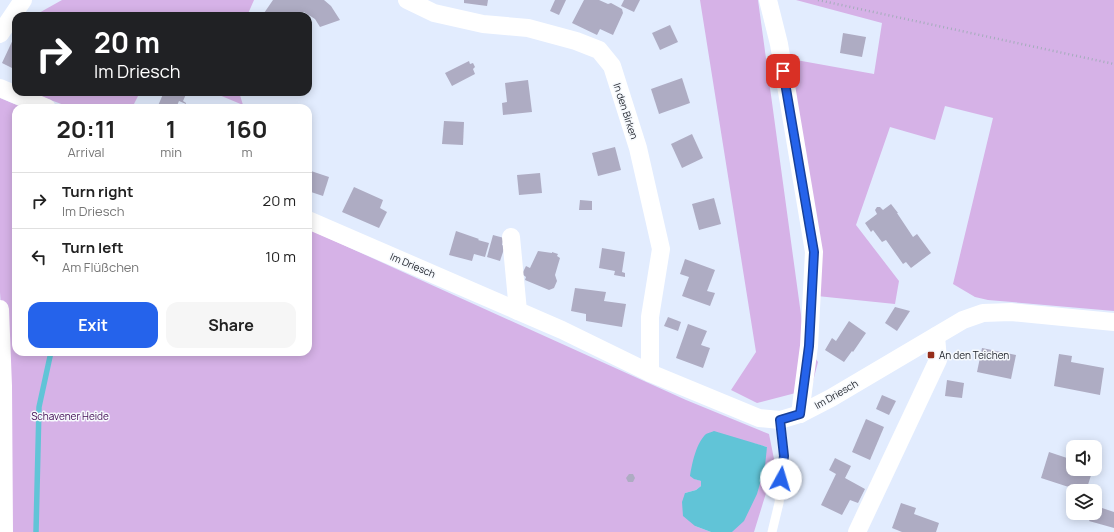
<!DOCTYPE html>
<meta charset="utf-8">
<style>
body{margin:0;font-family:Manrope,sans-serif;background:#f6f6f6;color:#222;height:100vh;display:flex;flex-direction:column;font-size:15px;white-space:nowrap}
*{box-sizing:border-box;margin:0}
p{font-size:13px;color:#767676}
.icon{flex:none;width:22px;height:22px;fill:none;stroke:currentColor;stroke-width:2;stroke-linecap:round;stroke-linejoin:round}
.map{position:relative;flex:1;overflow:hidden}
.details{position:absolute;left:12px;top:104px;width:300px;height:252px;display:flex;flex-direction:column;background:#fff;border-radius:12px;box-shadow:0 2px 10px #0003}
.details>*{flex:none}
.guide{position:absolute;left:12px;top:12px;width:300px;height:84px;border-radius:12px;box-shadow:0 2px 10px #0003;background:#202124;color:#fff;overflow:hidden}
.buttons{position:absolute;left:1066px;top:440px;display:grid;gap:8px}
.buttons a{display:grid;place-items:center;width:36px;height:36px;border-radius:8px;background:#fff;box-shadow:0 2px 10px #0003;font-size:20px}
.pin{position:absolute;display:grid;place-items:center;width:34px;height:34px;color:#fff;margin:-17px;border-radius:8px;box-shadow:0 2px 6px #0006}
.me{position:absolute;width:44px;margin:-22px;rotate:6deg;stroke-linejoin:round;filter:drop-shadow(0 0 3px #0008)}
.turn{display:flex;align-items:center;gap:14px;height:84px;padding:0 16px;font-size:18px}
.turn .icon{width:52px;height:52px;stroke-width:2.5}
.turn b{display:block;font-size:28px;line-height:34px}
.eta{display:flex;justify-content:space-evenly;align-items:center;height:68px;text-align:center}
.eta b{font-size:24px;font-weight:700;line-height:28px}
.action{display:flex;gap:8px;margin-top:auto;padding:8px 16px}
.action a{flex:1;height:46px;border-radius:12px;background:#2563eb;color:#fff;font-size:16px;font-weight:700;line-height:46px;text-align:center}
.action a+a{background:#f6f6f6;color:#222}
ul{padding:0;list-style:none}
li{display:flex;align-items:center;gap:12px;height:56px;padding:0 16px;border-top:1px solid #e0e0e0}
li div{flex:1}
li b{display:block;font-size:15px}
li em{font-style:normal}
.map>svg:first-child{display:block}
</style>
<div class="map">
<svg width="1114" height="532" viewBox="0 0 1114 532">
<rect width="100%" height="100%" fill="#e2ecfe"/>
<!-- green -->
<g fill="#d6b2e7">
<path d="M62,0H254L247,16H39L37,14Z"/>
<path d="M700,0H758L805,344L818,362L811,389L757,403L731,390L756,352Z"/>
<path d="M796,0H1114V311L988,300L975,297L953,284L993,118L945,106L935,140L890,127L856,225L899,281L895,304L817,296L785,58L874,74L882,23Z"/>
<path d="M42,92H140L132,108H72L40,96Z"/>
<path d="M212,92H239L243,105Z"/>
<path d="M0,98L24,108H16V352H308V229L686,400L769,434L775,464L754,532H730H732L767,447L753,443L695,479L701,481V486L696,490L685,493L695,526L711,532H9L5,365L0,292Z"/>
</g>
<!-- water -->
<path fill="#61c4d7" d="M714,431L767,447L765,466L757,494L744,521L732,532H711L695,526L683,516L682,502L685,493L696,490L701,486V481L694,479L690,476C692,464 696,443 706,434C708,433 712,432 714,431Z"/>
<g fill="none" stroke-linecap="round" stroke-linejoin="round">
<!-- stream -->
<path stroke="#61c4d7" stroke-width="5.5" d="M36,532L39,407L51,352"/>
</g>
<!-- building -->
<g fill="#aeacc3">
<path d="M273,0H324L331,6L340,20L320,27L315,19L304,12L292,14L289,16H262Z"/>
<path d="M464,0H488L487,6L464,3Z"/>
<path d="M555,0H566L559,15L550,11Z"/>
<path d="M584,0H599L608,4L611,3L622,9L623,13L613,35L600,29L597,35L572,23Z"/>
<path d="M624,0H640L634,12L621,6Z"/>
<path d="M670,25L678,42L660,50L652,33Z"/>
<path d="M16,33V70L2,63Z"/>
<path d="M843,33L866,37L862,57L840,53Z"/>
<path d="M469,61L470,64L473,63L475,67L473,69L475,74L452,86L445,73Z"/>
<path d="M682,78L690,103L659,114L651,89Z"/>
<path d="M528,80L532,112L503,115L502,103L507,102L505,83Z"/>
<path d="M164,92H187L183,101L186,103V104L179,101L176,108H157Z"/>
<path d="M444,121L464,122L463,145L442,144Z"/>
<path d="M692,134L703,158L682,168L671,144Z"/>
<path d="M615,147L621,170L598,176L592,153Z"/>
<path d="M308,170L329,177L323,196L308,191Z"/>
<path d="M540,173L542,193L519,195L517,175Z"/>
<path d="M354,187L383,200L380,208L387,212L379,228L342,212Z"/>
<path d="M714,198L721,224L699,230L692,204Z"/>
<path d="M580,200L592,201V210H579Z"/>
<path d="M891,204L898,213H897L913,237L917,234L931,253L911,268L906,262L903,264L886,240L882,242L873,230L871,232L865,223L877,214L875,210L877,207H880L883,210Z"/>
<path d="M456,231L479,239L478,240L489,243L485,257L474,254L472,261L449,255Z"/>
<path d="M493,235L504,238L502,245L505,246L500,261L487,257Z"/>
<path d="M602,248L625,252L622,272L625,273V277L614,275L615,271L599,268Z"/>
<path d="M538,251L552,253V252L558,254L557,256L560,258L555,275L557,281L554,288L549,290L525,280L526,277L522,274L526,266L530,268Z"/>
<path d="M685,259L715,270L707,291L715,293L710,306L682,296L689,277L680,274Z"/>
<path d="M575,288L606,292L604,301L626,304L622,327L586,321V314L571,311Z"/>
<path d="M895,307L910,311L897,331L885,323Z"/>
<path d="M668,317L681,322L678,331L664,326Z"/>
<path d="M849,321L866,333L853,352L852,351L844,362L825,350L832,338L836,341Z"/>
<path d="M688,324L707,331L701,345L710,348L703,368L676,358Z"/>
<path d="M982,348L1016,355L1011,379L977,372Z"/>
<path d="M1059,354L1072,356L1071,362L1104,368L1100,395L1054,386Z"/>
<path d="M947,380L964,383L962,398L945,396Z"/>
<path d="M882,395L896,401L889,415L876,409Z"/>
<path d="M866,419L884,427L870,460L852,452Z"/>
<path d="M1049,452L1073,460V469H1093L1086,491H1081L1041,478Z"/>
<path d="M835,458L851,466L845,478L865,489L858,503L850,500L842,515L821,505L836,474L829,470Z"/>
<path d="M629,474H633L635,478L633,482H628L626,478Z"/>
<path d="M901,503L916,508L914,514L939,523L936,532H902L892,528Z"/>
<path d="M1096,506L1114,512V528L1089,521L1093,513H1095Z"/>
</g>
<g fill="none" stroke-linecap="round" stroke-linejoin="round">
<!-- path -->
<path stroke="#a4acbb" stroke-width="2.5" stroke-dasharray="1 3" stroke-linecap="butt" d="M818,0L1114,64"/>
<!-- service -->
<path stroke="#fff" stroke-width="9" d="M772,532L779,503L784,455L780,420"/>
<!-- minor -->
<g stroke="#fff" stroke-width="18">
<path d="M407,0L434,13L483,24L528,28L576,41L599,50L612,66L638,148L661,249L650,317V373"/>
<path d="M768,0L779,44L814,252L809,346L800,414"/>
<path d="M0,34L23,0"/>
<path d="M0,88L47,108"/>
<path d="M308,220L562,330L650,373L759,418L780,420L800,414L831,398L963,320L983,313L1011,312L1114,322"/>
<path d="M511,237L518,311"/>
<path d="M0,309L3,386L4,532"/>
<path d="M857,532L938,360L936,336"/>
</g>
</g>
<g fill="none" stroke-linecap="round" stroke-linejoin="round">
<!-- route casing -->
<g stroke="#184099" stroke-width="10">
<path id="route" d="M781,479L784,456L780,420L800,414L809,346L814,252L783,71"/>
</g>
<!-- route -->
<use href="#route" stroke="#2563eb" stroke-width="7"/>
</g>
<!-- markers -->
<rect fill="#952c1a" stroke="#f6f9fd" stroke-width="1.5" x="927" y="351" width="8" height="8" rx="2"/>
<g text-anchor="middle" stroke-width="3" stroke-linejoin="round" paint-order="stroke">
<!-- street labels -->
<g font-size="10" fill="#1b1f27" stroke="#f6f9fd">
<text transform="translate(626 111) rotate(72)" y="4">In den Birken</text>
<text transform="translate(413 265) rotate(23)" y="4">Im Driesch</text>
<text transform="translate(836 394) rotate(-30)" y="4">Im Driesch</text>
</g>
<!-- poi labels -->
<g font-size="10" fill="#1b1f27" stroke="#f6f9fd" text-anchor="start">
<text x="939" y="359">An den Teichen</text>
</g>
<!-- park labels -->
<g font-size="10" fill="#3f0852" stroke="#f6f9fd">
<text x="70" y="420">Schavener Heide</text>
</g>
</g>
</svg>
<div class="buttons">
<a><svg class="icon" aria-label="sound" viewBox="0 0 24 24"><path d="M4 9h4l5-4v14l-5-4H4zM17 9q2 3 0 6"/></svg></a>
<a><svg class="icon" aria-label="layers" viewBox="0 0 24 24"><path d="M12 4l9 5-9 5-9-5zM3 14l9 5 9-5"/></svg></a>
</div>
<div class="pin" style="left:783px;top:71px;background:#d93025"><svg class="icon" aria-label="arrive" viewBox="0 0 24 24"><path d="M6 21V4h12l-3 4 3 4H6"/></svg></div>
<svg class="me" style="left:781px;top:479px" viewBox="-20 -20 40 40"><circle r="19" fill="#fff"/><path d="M0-13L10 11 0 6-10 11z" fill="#2563eb"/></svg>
<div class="guide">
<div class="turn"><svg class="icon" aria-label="right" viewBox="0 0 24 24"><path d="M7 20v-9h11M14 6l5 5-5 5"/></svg><div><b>20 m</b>Im Driesch</div></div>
</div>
<section class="details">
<div class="eta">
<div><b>20:11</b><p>Arrival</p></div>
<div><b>1</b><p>min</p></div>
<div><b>160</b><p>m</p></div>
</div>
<ul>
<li><svg class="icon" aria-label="right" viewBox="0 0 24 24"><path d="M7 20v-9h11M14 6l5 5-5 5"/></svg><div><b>Turn right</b><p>Im Driesch</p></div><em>20 m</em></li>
<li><svg class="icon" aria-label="left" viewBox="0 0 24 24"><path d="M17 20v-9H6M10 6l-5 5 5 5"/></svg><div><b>Turn left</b><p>Am Flüßchen</p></div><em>10 m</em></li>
</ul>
<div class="action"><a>Exit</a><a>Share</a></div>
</section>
</div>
